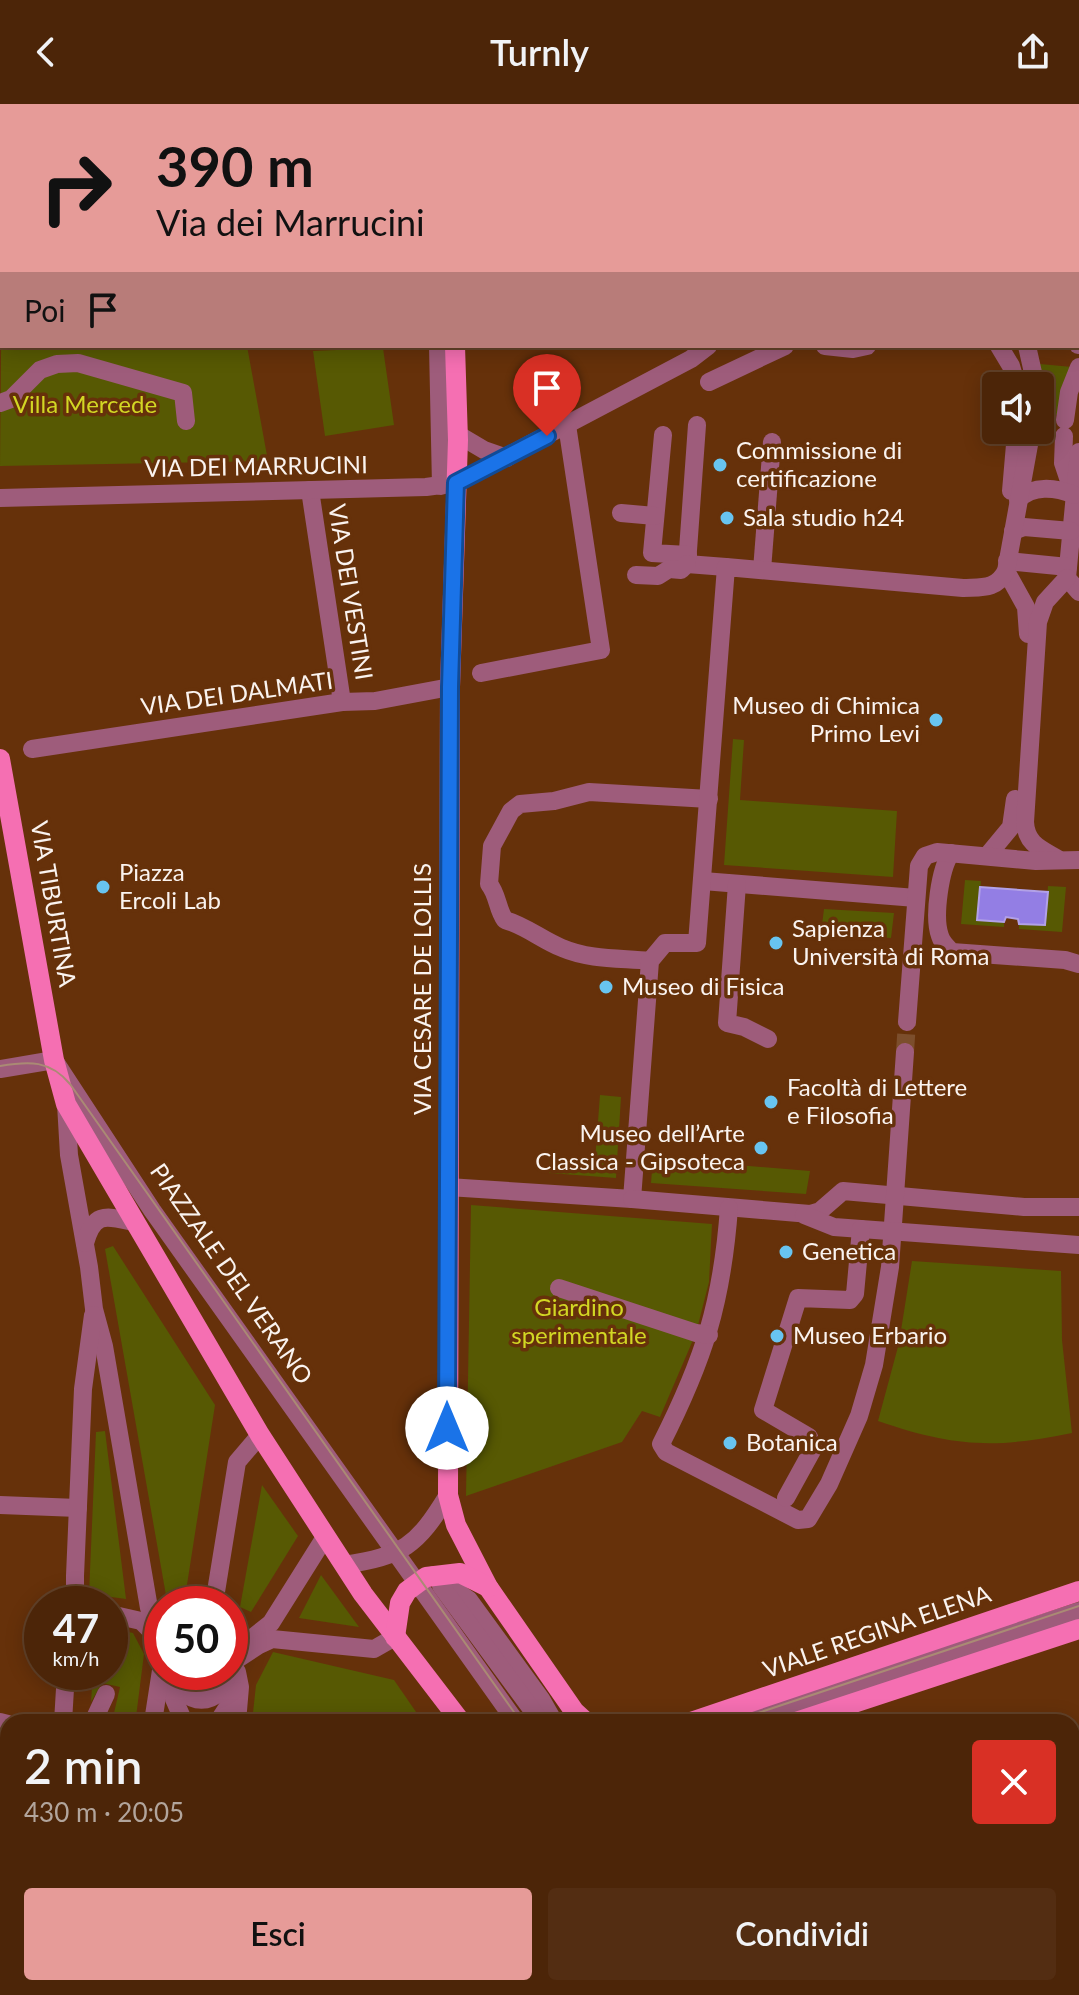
<!DOCTYPE html>
<html lang="it">
<meta charset="utf-8">
<style>
body{margin:0;font-family:Lato,sans-serif;background:#532d12;color:#f1f3f6;height:100vh;display:flex;flex-direction:column;font-size:30px;white-space:nowrap}
*{box-sizing:border-box;margin:0}
p{font-size:26px;color:#b2a59c}
.icon{flex:none;width:44px;height:44px;fill:none;stroke:currentColor;stroke-width:2;stroke-linecap:round;stroke-linejoin:round}
.map{position:relative;flex:1;overflow:hidden}
.side{position:absolute;left:0px;top:1610px;width:1080px;height:282px;display:flex;flex-direction:column;background:#4c2508;border-radius:24px 24px 0 0;box-shadow:0 4px 20px #0003,0 0 0 2px #634229}
.side>*{flex:none}
.banner{position:absolute;left:0px;top:0px;width:1080px;height:244px;box-shadow:0 4px 20px #0003,0 0 0 2px #634229;background:#e69b98;color:#111;overflow:hidden}
.buttons{position:absolute;left:982px;top:268px;display:grid;gap:16px}
.buttons a{display:grid;place-items:center;width:72px;height:72px;border-radius:8px;background:#4c2508;box-shadow:0 4px 20px #0003,0 0 0 2px #634229;font-size:40px}
.speed{position:absolute;left:24px;top:1482px;display:flex;gap:16px;font-size:40px;font-weight:700;text-align:center}
.speed>*{display:grid;place-content:center;width:104px;height:104px;border-radius:50%;background:#4c2508;box-shadow:0 4px 20px #0003,0 0 0 2px #634229;line-height:1}
.speed small{font-size:20px;font-weight:400}
.speed .limit{border:12px solid #d22;background:#fff;color:#111}
.pin{position:absolute;display:grid;place-items:center;width:68px;height:68px;color:#fff;margin:-82px -34px;border-radius:50% 50% 50% 0;rotate:-45deg;box-shadow:0 0 8px #0007}
.pin .icon{rotate:45deg}
.me{position:absolute;width:88px;margin:-44px;rotate:0deg;stroke-linejoin:round;filter:drop-shadow(0 0 6px #0008)}
.turn{display:flex;align-items:center;gap:28px;height:168px;padding:0 24px;font-size:36px}
.turn .icon{width:104px;height:104px;stroke-width:2.5}
.turn b{display:block;font-size:56px;line-height:68px}
.then{display:flex;align-items:center;height:76px;padding:0 24px;background:#0003;gap:16px;font-size:30px}
.round{display:grid;place-items:center;flex:none;width:84px;height:84px;border-radius:8px;background:#532d12}
.overview{display:flex;align-items:center;justify-content:space-between;height:136px;padding:0 24px}
h1{font-size:48px;font-weight:600;line-height:60px}
.button{display:flex;gap:16px;margin-top:auto;padding:16px 24px}
.button a{flex:1;height:92px;border-radius:8px;background:#e69b98;color:#111;font-size:32px;font-weight:600;line-height:92px;text-align:center}
.button a+a{background:#532d12;color:#f1f3f6}
header{display:flex;justify-content:space-between;align-items:center;height:104px;padding:0 24px;background:#4c2508;font-size:36px;font-weight:600}
.map>svg:first-child{display:block}
</style>
<header><svg class="icon" aria-label="back" viewBox="0 0 24 24"><path d="M15 5l-7 7 7 7"/></svg>Turnly<svg class="icon" aria-label="share" viewBox="0 0 24 24"><path d="M12 15V3M7 8l5-5 5 5M5 13v7h14v-7"/></svg></header>
<div class="map">
<svg width="1079" height="1891" viewBox="0 0 1079 1891">
<rect width="100%" height="100%" fill="#66310a"/>
<!-- green -->
<g fill="#575903">
<path d="M2,142V242H247L268,357L0,362Z"/>
<path d="M383,244L394,321L325,332L313,247Z"/>
<path d="M1040,260L1072,263L1062,311L1040,310Z"/>
<path d="M733,635L744,636L740,696L897,707L893,773L724,761Z"/>
<path d="M965,776L981,777L978,816L1004,818V823L961,820Z"/>
<path d="M1048,782L1066,783L1062,828L1019,825V820L1045,821Z"/>
<path d="M824,805L894,809L891,834L821,829Z"/>
<path d="M600,991L621,993L616,1074L549,1069L550,1054L595,1057Z"/>
<path d="M653,1054L810,1067L806,1090L651,1079Z"/>
<path d="M471,1101L712,1120L709,1178L696,1229L660,1313L642,1307L622,1338L466,1392Z"/>
<path d="M113,1142L215,1301L184,1500L167,1497L105,1145Z"/>
<path d="M912,1157L1061,1167L1062,1236L1072,1329C994,1345 954,1343 878,1317L899,1239Z"/>
<path d="M105,1327L126,1495L89,1490L96,1328Z"/>
<path d="M262,1381L298,1432L251,1508L240,1503Z"/>
<path d="M321,1471L359,1523L299,1514Z"/>
<path d="M110,1524L133,1529L144,1550L136,1613L114,1609L120,1583L102,1579L91,1598L93,1568H110Z"/>
<path d="M273,1548L394,1576L423,1618H252L256,1581Z"/>
<path d="M0,1628L8,1629V1884H315L313,1891H0Z"/>
</g>
<!-- water -->
<path fill="#937ee4" stroke="#b2a1e7" stroke-width="2" d="M980,783L1048,788L1045,821L1019,820L1018,815L1006,813L1004,818L977,816Z"/>
<g fill="none" stroke-linecap="round" stroke-linejoin="round">
<!-- minor-tunnel -->
<path stroke="#7c4e2c" stroke-width="18" stroke-dasharray="18 9" stroke-linecap="butt" d="M905,948L907,918"/>
<!-- minor -->
<g stroke="#9e5c7b" stroke-width="18">
<path d="M138,0V2"/>
<path d="M272,0V2"/>
<path d="M294,0V2"/>
<path d="M430,0V2"/>
<path d="M798,0L802,2"/>
<path d="M833,2L834,0"/>
<path d="M1056,2V0"/>
<path d="M0,58H2"/>
<path d="M1078,174L1079,155"/>
<path d="M1078,200H1079"/>
<path d="M1078,241H1079"/>
<path d="M438,242L441,382"/>
<path d="M825,242L853,245L867,242"/>
<path d="M999,242L1011,262L1017,282"/>
<path d="M1027,242L1036,282"/>
<path d="M709,278L785,242"/>
<path d="M0,299L11,295L40,266L57,260L78,259L183,289L186,317"/>
<path d="M1065,316L1069,288L1079,263"/>
<path d="M697,321L687,460L726,463"/>
<path d="M457,330L484,346L507,354"/>
<path d="M663,331L652,449L688,451"/>
<path d="M1064,332L1063,359L1073,389"/>
<path d="M1079,348L1067,474L1079,488"/>
<path d="M310,386L342,598"/>
<path d="M1011,387L1016,329"/>
<path d="M0,394L426,383L456,379L691,255L708,242"/>
<path d="M1018,396C1032,381 1055,383 1074,391"/>
<path d="M621,409L655,412"/>
<path d="M1013,427L1024,423L1071,427"/>
<path d="M1007,457L1068,463"/>
<path d="M762,466L772,338"/>
<path d="M1006,467L1026,503L1028,530"/>
<path d="M636,471L658,472L669,465L681,466L687,460"/>
<path d="M481,569L601,546L567,321"/>
<path d="M32,645L342,598L375,597L450,583"/>
<path d="M951,749C940,765 933,813 940,832C942,839 947,843 952,848L1065,856L1079,860"/>
<path d="M987,752L1011,723L1015,695"/>
<path d="M1058,755C1041,745 1026,740 1025,718L1038,518L1045,498L1067,474"/>
<path d="M703,777L916,794"/>
<path d="M737,780L727,919L744,923L768,935"/>
<path d="M650,857C621,854 590,856 562,844C542,836 526,822 505,816C497,805 498,791 489,780L492,742L511,707L520,700L554,697L589,688L709,695"/>
<path d="M907,918L919,762L925,752L937,748L1036,757L1079,756"/>
<path d="M0,965L54,956L152,1106L516,1618"/>
<path d="M66,1000L69,1051L89,1163L94,1205L104,1242L149,1504L162,1523"/>
<path d="M448,1083L632,1095L650,857L665,839H697L726,463L963,484C982,483 996,486 1006,467L1031,330"/>
<path d="M632,1095L810,1110L820,1107L843,1087L1024,1103H1079"/>
<path d="M729,1104C722,1199 704,1255 661,1340L666,1348L798,1416L808,1415L829,1380L859,1312L874,1261L890,1163L905,948"/>
<path d="M804,1111L834,1123L1079,1141"/>
<path d="M85,1139C94,1107 106,1112 134,1118"/>
<path d="M559,1184L696,1229L709,1231"/>
<path d="M786,1394L813,1345L809,1333L763,1306L798,1194L850,1196L855,1190L861,1125"/>
<path d="M0,1401L78,1404"/>
<path d="M344,1461C403,1452 417,1442 448,1391"/>
<path d="M433,1471L469,1496L541,1595L554,1618"/>
<path d="M441,1482L541,1618"/>
<path d="M81,1500L75,1489V1472L83,1285L93,1211"/>
<path d="M214,1500L237,1358L260,1331"/>
<path d="M110,1510L141,1517L162,1538"/>
<path d="M247,1538L271,1519L325,1433"/>
<path d="M230,1560L259,1541L272,1535L374,1545L395,1533"/>
<path d="M230,1566L237,1568L240,1583L237,1618"/>
<path d="M176,1568C178,1605 225,1605 227,1568"/>
<path d="M175,1574L174,1595L184,1618"/>
<path d="M0,1618L8,1620"/>
<path d="M63,1618L66,1568"/>
<path d="M93,1618L106,1590"/>
<path d="M153,1618L162,1560"/>
<path d="M218,1618L238,1587"/>
<path d="M742,1618L1079,1507"/>
<path d="M0,1688L8,1689"/>
<path d="M1072,1773L1079,1770"/>
<path d="M0,1776L8,1777"/>
<path d="M96,1884L137,1891"/>
<path d="M661,1884L667,1891"/>
<path d="M4,1891L8,1867"/>
<path d="M20,1891L22,1884"/>
<path d="M481,1891L482,1884"/>
<path d="M537,1891L538,1884"/>
<path d="M624,1891L627,1884"/>
<path d="M727,1891L748,1884"/>
</g>
<!-- major -->
<g stroke="#f56fb2" stroke-width="20">
<path d="M447,0V2"/>
<path d="M455,242L458,336L450,583L448,1391L456,1421L488,1483L574,1607L586,1618"/>
<path d="M0,655L54,956L66,1000L260,1331L363,1490L461,1618"/>
<path d="M395,1533L400,1499L407,1487L426,1473L460,1469L488,1483"/>
<path d="M691,1618L1079,1487"/>
<path d="M796,1618L1079,1525"/>
<path d="M638,1884L644,1891"/>
<path d="M687,1884L695,1891"/>
</g>
<!-- tram -->
<g stroke="#aa8a74" stroke-width="2">
<path d="M0,962C29,957 50,956 70,980L521,1618"/>
<path d="M731,1618L1079,1502"/>
</g>
</g>
<g fill="none" stroke-linecap="round" stroke-linejoin="round">
<!-- route casing -->
<g stroke="#114b97" stroke-width="20">
<path id="route" d="M447,1324L450,583L456,379L547,332"/>
</g>
<!-- route -->
<use href="#route" stroke="#1a73e8" stroke-width="14"/>
</g>
<!-- markers -->
<g fill="#68c4f0" stroke="#66310a" stroke-width="3">
<circle cx="720" cy="361" r="8"/>
<circle cx="727" cy="414" r="8"/>
<circle cx="936" cy="616" r="8"/>
<circle cx="103" cy="783" r="8"/>
<circle cx="776" cy="839" r="8"/>
<circle cx="606" cy="883" r="8"/>
<circle cx="771" cy="998" r="8"/>
<circle cx="761" cy="1044" r="8"/>
<circle cx="786" cy="1148" r="8"/>
<circle cx="777" cy="1232" r="8"/>
<circle cx="730" cy="1339" r="8"/>
</g>
<g text-anchor="middle" stroke-width="7" stroke-linejoin="round" paint-order="stroke">
<!-- park labels -->
<g font-size="24" fill="#d2d724" stroke="#66310a">
<text x="85" y="309">Villa Mercede</text>
<text x="579" y="1212">Giardino<tspan x="579" dy="28">sperimentale</tspan></text>
</g>
<!-- poi labels -->
<g font-size="24" fill="#faf3ef" stroke="#66310a" text-anchor="start">
<text x="736" y="355">Commissione di<tspan x="736" dy="28">certificazione</tspan></text>
<text x="743" y="422">Sala studio h24</text>
<text x="920" y="610" text-anchor="end">Museo di Chimica<tspan x="920" dy="28">Primo Levi</tspan></text>
<text x="119" y="777">Piazza<tspan x="119" dy="28">Ercoli Lab</tspan></text>
<text x="792" y="833">Sapienza<tspan x="792" dy="28">Università di Roma</tspan></text>
<text x="622" y="891">Museo di Fisica</text>
<text x="787" y="992">Facoltà di Lettere<tspan x="787" dy="28">e Filosofia</tspan></text>
<text x="745" y="1038" text-anchor="end">Museo dell’Arte<tspan x="745" dy="28">Classica - Gipsoteca</tspan></text>
<text x="802" y="1156">Genetica</text>
<text x="793" y="1240">Museo Erbario</text>
<text x="746" y="1347">Botanica</text>
</g>
<!-- street labels -->
<g font-size="24" fill="#faf3ef" stroke="#66310a">
<text transform="translate(256 363) rotate(-1)" y="8">VIA DEI MARRUCINI</text>
<text transform="translate(350 488) rotate(81)" y="8">VIA DEI VESTINI</text>
<text transform="translate(237 590) rotate(-8)" y="8">VIA DEI DALMATI</text>
<text transform="translate(53 800) rotate(80)" y="8">VIA TIBURTINA</text>
<text transform="translate(423 885) rotate(-90)" y="8">VIA CESARE DE LOLLIS</text>
<text transform="translate(231 1170) rotate(55)" y="8">PIAZZALE DEL VERANO</text>
<text transform="translate(877 1528) rotate(-19)" y="8">VIALE REGINA ELENA</text>
</g>
</g>
</svg>
<div class="buttons">
<a><svg class="icon" aria-label="sound" viewBox="0 0 24 24"><path d="M4 9h4l5-4v14l-5-4H4zM17 9q2 3 0 6"/></svg></a>
</div>
<div class="speed"><div>47<small>km/h</small></div><div class="limit">50</div></div>
<div class="pin" style="left:547px;top:332px;background:#d93025"><svg class="icon" aria-label="arrive" viewBox="0 0 24 24"><path d="M6 21V4h12l-3 4 3 4H6"/></svg></div>
<svg class="me" style="left:447px;top:1324px" viewBox="-20 -20 40 40"><circle r="19" fill="#fff"/><path d="M0-13L10 11 0 6-10 11z" fill="#1a73e8"/></svg>
<div class="banner">
<div class="turn"><svg class="icon" aria-label="right" viewBox="0 0 24 24"><path d="M7 20v-9h11M14 6l5 5-5 5"/></svg><div><b>390 m</b>Via dei Marrucini</div></div>
<div class="then">Poi<svg class="icon" aria-label="arrive" viewBox="0 0 24 24"><path d="M6 21V4h12l-3 4 3 4H6"/></svg></div>
</div>
<section class="side">
<div class="overview"><div><h1>2 min</h1><p>430 m · 20:05</p></div><a class="round" style="background:#d93025;color:#fff"><svg class="icon" aria-label="close" viewBox="0 0 24 24"><path d="M6 6l12 12M18 6L6 18"/></svg></a></div>
<div class="button"><a>Esci</a><a>Condividi</a></div>
</section>
</div>
